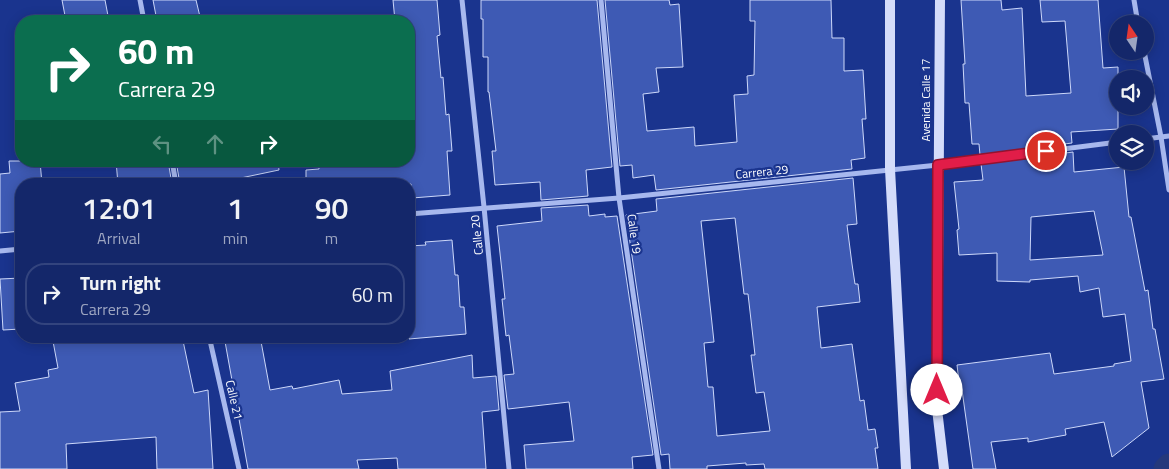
<!DOCTYPE html>
<style>
body{margin:0;font-family:"Titillium Web",sans-serif;background:#213372;color:#f1f3f6;height:100vh;display:flex;flex-direction:column;font-size:19px;white-space:nowrap}
*{box-sizing:border-box;margin:0}
p{font-size:16px;color:#9da5c1}
.icon{flex:none;width:28px;height:28px;fill:none;stroke:currentColor;stroke-width:2;stroke-linecap:round;stroke-linejoin:round}
.map{position:relative;flex:1;overflow:hidden}
.drawer{position:absolute;left:15px;top:178px;width:400px;height:165px;display:flex;flex-direction:column;background:#14276a;border-radius:20px;box-shadow:0 2px 12px #0003,0 0 0 1px #33447e}
.drawer>*{flex:none}
.guide{position:absolute;left:15px;top:15px;width:400px;height:152px;border-radius:20px;box-shadow:0 2px 12px #0003,0 0 0 1px #33447e;background:#0b6e4f;color:#fff;overflow:hidden}
.needle{width:32px;rotate:347deg}
.controls{position:absolute;left:1109px;top:15px;display:grid;gap:10px}
.controls a{display:grid;place-items:center;width:45px;height:45px;border-radius:50%;background:#14276a;box-shadow:0 2px 12px #0003,0 0 0 1px #33447e;font-size:25px}
.pin{position:absolute;display:grid;place-items:center;width:42px;height:42px;color:#fff;margin:-21px;border:2px solid #fff;border-radius:50%;box-shadow:0 1px 5px #0007}
.me{position:absolute;width:55px;margin:-28px;rotate:0deg;stroke-linejoin:round;filter:drop-shadow(0 0 4px #0008)}
.turn{display:flex;align-items:center;gap:18px;height:105px;padding:0 20px;font-size:22px}
.turn .icon{width:65px;height:65px;stroke-width:2.5}
.turn b{display:block;font-size:35px;line-height:42px}
.lanes{display:flex;align-items:center;height:48px;padding:0 20px;background:#0003;justify-content:center;gap:25px;direction:ltr}
.lanes .off{opacity:.35}
.eta{display:flex;justify-content:space-evenly;align-items:center;height:85px;text-align:center}
.eta b{font-size:30px;font-weight:600;line-height:35px}
ul{padding:0;list-style:none}
li{display:flex;align-items:center;gap:15px;height:62px;margin:0 10px 8px;padding:0 10px;border:2px solid #33447e;border-radius:20px}
li div{flex:1}
li b{display:block;font-size:19px}
li em{font-style:normal}
.map>svg:first-child{display:block}
</style>
<div class="map">
<svg width="1169" height="469" viewBox="0 0 1169 469">
<rect width="100%" height="100%" fill="#1a348e"/>
<g fill="none" stroke-linecap="round" stroke-linejoin="round">
<!-- canal -->
<path stroke="#24387c" stroke-width="25" d="M1166,469L1169,466"/>
</g>
<!-- building -->
<g fill="#3e5ab4" stroke="#cdd8fa" fill-rule="evenodd">
<path d="M62,0H105L109,21H66Z"/>
<path d="M153,0H196L201,21H157Z"/>
<path d="M393,0H437L440,35L437,36L441,78L443,77L446,115L449,114L452,151H447L450,195L412,198L411,184H306V170L319,169V161H343V166L409,161V21H395Z"/>
<path d="M481,0H597L612,167L586,170L588,196L541,200L540,182L495,185L492,151H496L489,92H488V57H483V19H481Z"/>
<path d="M605,0H669L670,5L679,4L683,67L656,68L659,92L643,94L647,131L694,127L695,146L737,142L734,95L748,94L747,76L754,75L755,21H750V0H831L832,38H844V71L863,70L866,119H862L865,158L851,160L852,169L656,190L654,175L633,178L632,165L620,166Z"/>
<path d="M961,0H1001L1002,10L1022,8L1026,96L1071,93L1065,21L1042,22L1040,0H1098L1103,68L1118,67V129L1071,132L1072,143L980,155L979,144H972L969,103H965L963,64H965Z"/>
<path d="M1073,152L1074,172L1124,167L1129,217H1131L1145,291L1148,290L1153,329H1155L1164,379L1141,382L1149,428L1112,457L1104,422L1065,429L1066,435L1049,438L1028,442V438L991,442L996,469H973L962,390H960L957,365L1050,353L1054,374L1114,366V364L1131,361L1125,314L1103,317L1099,288L1080,292L1078,276L1030,280V282L997,281V253L959,255L957,230L959,229L954,182L983,180L981,164ZM1094,211L1103,255L1030,260L1031,217Z"/>
<path d="M9,161H40L42,184H21V231L0,233V174L10,173Z"/>
<path d="M116,161H168L172,184H118Z"/>
<path d="M176,161H278L279,170L212,184H180Z"/>
<path d="M853,178L857,224L847,225L852,264L855,284H858L860,302L817,307L821,348L852,344L860,401L864,400L868,430L875,429L878,448H875L878,469H765L764,464L746,465V463L707,466V469H670L669,454L661,455L626,215L657,211L656,199ZM735,218L744,294H748L755,355H751L756,393L764,392L770,431L717,436L713,387H708L704,343L714,342L701,221Z"/>
<path d="M588,205L589,216L605,214V217L617,216L653,455L632,457L633,469H526L524,445L574,441L569,402L508,409L504,375L514,374L509,335L506,336L502,299H505L497,226L542,221L541,208Z"/>
<path d="M452,240L455,275H458L460,307H464L466,334L409,339V246L426,245L425,242Z"/>
<path d="M21,278V329L3,330L0,279Z"/>
<path d="M52,336H182L194,393L208,390L213,469H157L156,437L66,444L67,469H0V412L20,411L15,383L49,377L48,370L58,368Z"/>
<path d="M224,336H260L270,390L292,386L293,389L339,380L342,394L392,390L390,371L472,355L473,378L496,376L499,410L482,412L486,469H398L397,458L357,460L359,469H248Z"/>
</g>
<g fill="none" stroke-linecap="round" stroke-linejoin="round">
<!-- minor -->
<g stroke="#a7b8ee" stroke-width="5">
<path d="M140,0L144,21"/>
<path d="M462,0L484,207L509,469"/>
<path d="M601,0L619,198L659,469"/>
<path d="M1134,0L1138,24"/>
<path d="M1144,51L1161,137L1169,190"/>
<path d="M1145,139L1169,136"/>
<path d="M172,161L176,184"/>
<path d="M409,214L619,198L938,165L1118,142"/>
<path d="M0,251L21,249"/>
<path d="M209,336L239,469"/>
</g>
<!-- secondary -->
<g stroke="#d4dcfa" stroke-width="10">
<path d="M890,0V169L906,469"/>
<path d="M940,0L937,409L944,469"/>
</g>
</g>
<g fill="none" stroke-linecap="round" stroke-linejoin="round">
<!-- route casing -->
<g stroke="#92132f" stroke-width="12">
<path id="route" d="M937,390L938,165L1046,151"/>
</g>
<!-- route -->
<use href="#route" stroke="#e11d48" stroke-width="9"/>
</g>
<g text-anchor="middle" stroke-width="4.5" stroke-linejoin="round" paint-order="stroke">
<!-- street labels -->
<g font-size="12" fill="#fff" stroke="#1a348e">
<text transform="translate(926 100) rotate(-90)" y="4">Avenida Calle 17</text>
<text transform="translate(762 172) rotate(-6)" y="4">Carrera 29</text>
<text transform="translate(634 234) rotate(82)" y="4">Calle 19</text>
<text transform="translate(477 235) rotate(-96)" y="4">Calle 20</text>
<text transform="translate(234 400) rotate(77)" y="4">Calle 21</text>
</g>
</g>
</svg>
<div class="controls">
<a><svg class="needle" viewBox="-14 -14 28 28"><path d="M0-13l5 13h-10z" fill="#e53935"/><path d="M0 13l5-13h-10z" fill="#9da5c1"/></svg></a>
<a><svg class="icon" aria-label="sound" viewBox="0 0 24 24"><path d="M4 9h4l5-4v14l-5-4H4zM17 9q2 3 0 6"/></svg></a>
<a><svg class="icon" aria-label="layers" viewBox="0 0 24 24"><path d="M12 4l9 5-9 5-9-5zM3 14l9 5 9-5"/></svg></a>
</div>
<div class="pin" style="left:1046px;top:151px;background:#d93025"><svg class="icon" aria-label="arrive" viewBox="0 0 24 24"><path d="M6 21V4h12l-3 4 3 4H6"/></svg></div>
<svg class="me" style="left:937px;top:390px" viewBox="-20 -20 40 40"><circle r="19" fill="#fff"/><path d="M0-13L10 11 0 6-10 11z" fill="#e11d48"/></svg>
<div class="guide">
<div class="turn"><svg class="icon" aria-label="right" viewBox="0 0 24 24"><path d="M7 20v-9h11M14 6l5 5-5 5"/></svg><div><b>60 m</b>Carrera 29</div></div>
<div class="lanes"><svg class="icon off" aria-label="left" viewBox="0 0 24 24"><path d="M17 20v-9H6M10 6l-5 5 5 5"/></svg><svg class="icon off" aria-label="ahead" viewBox="0 0 24 24"><path d="M12 20V5M6 11l6-6 6 6"/></svg><svg class="icon" aria-label="right" viewBox="0 0 24 24"><path d="M7 20v-9h11M14 6l5 5-5 5"/></svg></div>
</div>
<section class="drawer">
<div class="eta">
<div><b>12:01</b><p>Arrival</p></div>
<div><b>1</b><p>min</p></div>
<div><b>90</b><p>m</p></div>
</div>
<ul>
<li><svg class="icon" aria-label="right" viewBox="0 0 24 24"><path d="M7 20v-9h11M14 6l5 5-5 5"/></svg><div><b>Turn right</b><p>Carrera 29</p></div><em>60 m</em></li>
</ul>
</section>
</div>
